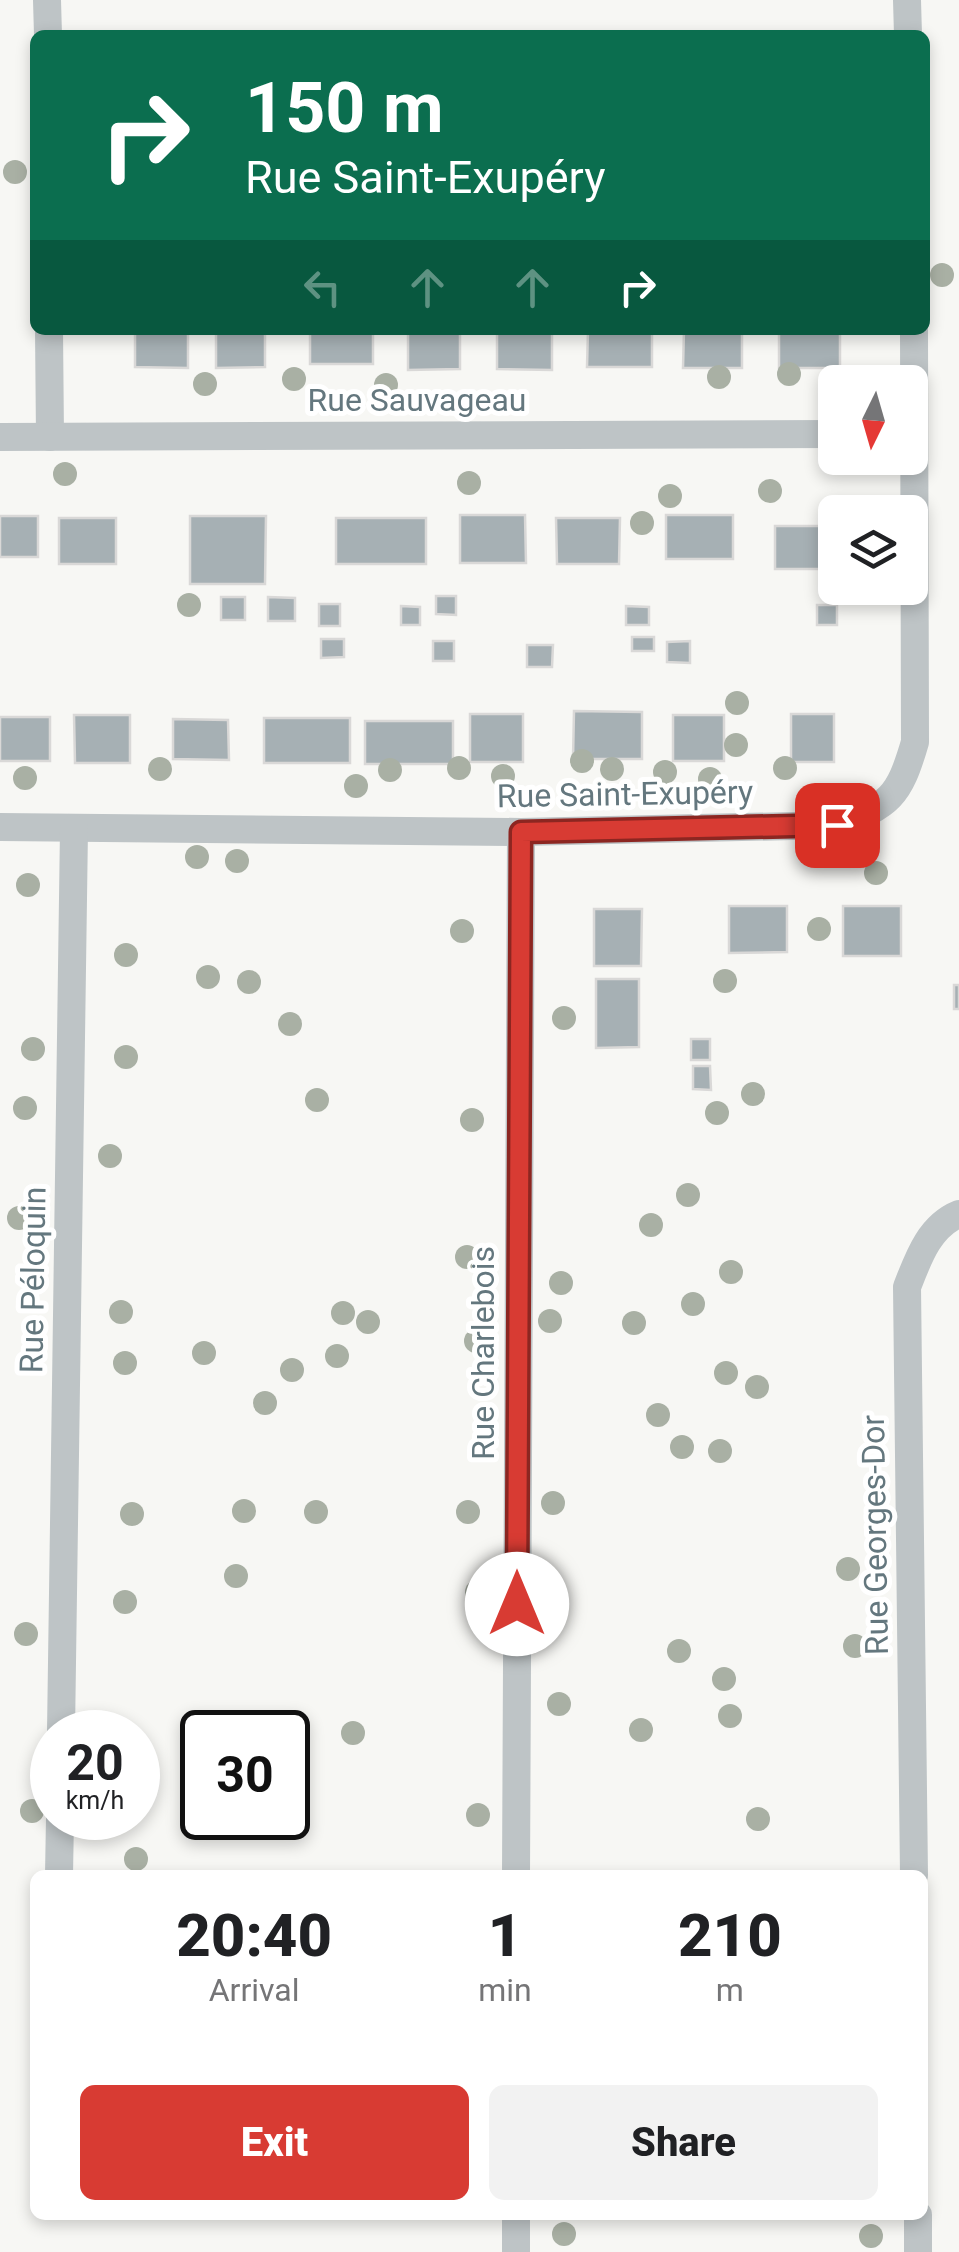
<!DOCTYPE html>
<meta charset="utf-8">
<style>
body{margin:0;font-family:Roboto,sans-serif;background:#f2f2f2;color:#202124;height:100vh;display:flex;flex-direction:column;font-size:38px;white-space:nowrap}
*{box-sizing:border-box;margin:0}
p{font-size:32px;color:#757577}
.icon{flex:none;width:55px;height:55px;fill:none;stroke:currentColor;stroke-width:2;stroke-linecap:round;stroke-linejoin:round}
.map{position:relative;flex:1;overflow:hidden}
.drawer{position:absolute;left:30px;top:1870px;width:898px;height:350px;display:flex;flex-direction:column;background:#fff;border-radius:15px;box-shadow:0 5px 15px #0003}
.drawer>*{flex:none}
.banner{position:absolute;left:30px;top:30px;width:900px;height:305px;border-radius:15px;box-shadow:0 5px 15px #0003;background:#0b6e4f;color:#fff;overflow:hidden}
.needle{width:65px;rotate:185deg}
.controls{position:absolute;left:818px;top:365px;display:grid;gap:20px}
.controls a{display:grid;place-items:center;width:110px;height:110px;border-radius:15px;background:#fff;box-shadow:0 5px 15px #0003;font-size:50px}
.speed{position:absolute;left:30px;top:1710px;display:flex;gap:20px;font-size:50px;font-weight:700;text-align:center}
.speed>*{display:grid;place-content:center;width:130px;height:130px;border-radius:50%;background:#fff;box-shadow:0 5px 15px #0003;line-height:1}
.speed small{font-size:25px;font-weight:400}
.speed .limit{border:5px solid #111;border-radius:15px;background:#fff;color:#111}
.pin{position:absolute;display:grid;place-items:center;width:85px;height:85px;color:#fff;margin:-42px;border-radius:20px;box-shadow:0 5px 15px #0006}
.me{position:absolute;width:110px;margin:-55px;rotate:0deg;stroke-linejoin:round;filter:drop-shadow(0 0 8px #0008)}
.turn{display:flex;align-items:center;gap:35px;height:210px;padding:0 50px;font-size:45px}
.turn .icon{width:130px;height:130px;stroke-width:2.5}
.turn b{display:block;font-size:70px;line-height:85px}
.lanes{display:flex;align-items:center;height:95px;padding:0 50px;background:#0003;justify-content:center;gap:50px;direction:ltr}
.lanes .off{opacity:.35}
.eta{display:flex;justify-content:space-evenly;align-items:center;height:170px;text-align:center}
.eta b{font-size:60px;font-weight:800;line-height:70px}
.button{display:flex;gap:20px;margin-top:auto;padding:20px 50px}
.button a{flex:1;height:115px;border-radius:15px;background:#d83b33;color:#fff;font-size:40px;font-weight:800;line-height:115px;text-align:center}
.button a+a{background:#f2f2f2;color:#202124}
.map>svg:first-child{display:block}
</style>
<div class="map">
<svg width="959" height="2252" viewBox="0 0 959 2252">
<rect width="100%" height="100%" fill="#f7f7f4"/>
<!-- building -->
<g fill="#a6b0b4" stroke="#d9d8d7" stroke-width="2.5">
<path d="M135,330H188V368L135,367Z"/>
<path d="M216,330H265V367L216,368Z"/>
<rect x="310" y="330" width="63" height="34"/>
<path d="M408,330H460V369L408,370Z"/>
<path d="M497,330H552V370L497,369Z"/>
<path d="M588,330H652V367H587Z"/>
<path d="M684,330H742V368H683Z"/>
<rect x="779" y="330" width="61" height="38"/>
<path d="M460,515H525L526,563H460Z"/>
<rect x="666" y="515" width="67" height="44"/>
<rect x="0" y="516" width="38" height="41"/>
<path d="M190,516H266L265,584H190Z"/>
<rect x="59" y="518" width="57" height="46"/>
<rect x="336" y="518" width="90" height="46"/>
<path d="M556,518H620L619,564H557Z"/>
<rect x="775" y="526" width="60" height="43"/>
<path d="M436,596H456V615L436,614Z"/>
<rect x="221" y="597" width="24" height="23"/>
<path d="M268,597L295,598V621H268Z"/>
<rect x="319" y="604" width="21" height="22"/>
<rect x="817" y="605" width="20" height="20"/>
<path d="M401,606L420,607V625H401Z"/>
<path d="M626,606L649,607V625H626Z"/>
<rect x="632" y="637" width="22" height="14"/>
<path d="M321,639H344V657L321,658Z"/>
<rect x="433" y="641" width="21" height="20"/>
<path d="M690,641V663L667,662V642Z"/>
<path d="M527,645H553L552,667H527Z"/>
<path d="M574,711L642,712V759H573Z"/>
<rect x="470" y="714" width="53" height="48"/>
<rect x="791" y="714" width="43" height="48"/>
<path d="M74,715H130V763H75Z"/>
<rect x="673" y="715" width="51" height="46"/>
<rect x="0" y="717" width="50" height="44"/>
<rect x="264" y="718" width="86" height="45"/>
<path d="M173,719L228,720L229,760L173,759Z"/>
<rect x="365" y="721" width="88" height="43"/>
<path d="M729,906H787V952L729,953Z"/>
<rect x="843" y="906" width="58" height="50"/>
<path d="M594,909H642L641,966H594Z"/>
<path d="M596,979H639V1047L596,1048Z"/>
<rect x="954" y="985" width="5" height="24"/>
<rect x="691" y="1039" width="19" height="21"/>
<path d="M693,1066H710L711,1090L693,1089Z"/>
</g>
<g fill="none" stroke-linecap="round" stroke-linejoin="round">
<!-- minor -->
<g stroke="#bec4c6" stroke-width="28">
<path d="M47,0L48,35"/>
<path d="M907,0L908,35"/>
<path d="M49,330L50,437"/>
<path d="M0,437L835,434"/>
<path d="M0,827L521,832L837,825C890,805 899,797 915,742L914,330"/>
<path d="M61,1732L74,829"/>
<path d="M59,1875L60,1818"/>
<path d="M516,1875L521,832"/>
<path d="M914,1875L907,1287C918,1259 929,1226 959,1214"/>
<path d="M516,2215V2252"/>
<path d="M918,2215V2252"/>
</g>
</g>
<!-- trees -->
<g fill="#a9b0a4">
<circle cx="15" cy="172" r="12"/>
<circle cx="942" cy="275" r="12"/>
<circle cx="789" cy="374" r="12"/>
<circle cx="719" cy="377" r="12"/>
<circle cx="294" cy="379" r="12"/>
<circle cx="205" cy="384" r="12"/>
<circle cx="386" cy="385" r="12"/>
<circle cx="65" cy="474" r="12"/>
<circle cx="469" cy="483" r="12"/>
<circle cx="770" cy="491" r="12"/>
<circle cx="670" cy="496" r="12"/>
<circle cx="642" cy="523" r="12"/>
<circle cx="189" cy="605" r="12"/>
<circle cx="737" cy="703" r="12"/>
<circle cx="736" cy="745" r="12"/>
<circle cx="582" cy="761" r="12"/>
<circle cx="459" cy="768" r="12"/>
<circle cx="785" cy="768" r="12"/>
<circle cx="160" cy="769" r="12"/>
<circle cx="612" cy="769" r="12"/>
<circle cx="390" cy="770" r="12"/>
<circle cx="665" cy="772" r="12"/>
<circle cx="503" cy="776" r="12"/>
<circle cx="25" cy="778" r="12"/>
<circle cx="710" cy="779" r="12"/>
<circle cx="356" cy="786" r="12"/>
<circle cx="197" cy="857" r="12"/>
<circle cx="237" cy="861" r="12"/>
<circle cx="876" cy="873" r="12"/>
<circle cx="28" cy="885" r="12"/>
<circle cx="819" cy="929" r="12"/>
<circle cx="462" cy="931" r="12"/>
<circle cx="126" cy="955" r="12"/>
<circle cx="208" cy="977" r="12"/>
<circle cx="725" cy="981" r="12"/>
<circle cx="249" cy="982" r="12"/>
<circle cx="564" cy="1018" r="12"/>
<circle cx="290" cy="1024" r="12"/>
<circle cx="33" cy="1049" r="12"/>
<circle cx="126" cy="1057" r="12"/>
<circle cx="753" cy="1094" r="12"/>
<circle cx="317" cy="1100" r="12"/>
<circle cx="25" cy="1108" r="12"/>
<circle cx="717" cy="1113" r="12"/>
<circle cx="472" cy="1120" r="12"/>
<circle cx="110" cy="1156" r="12"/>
<circle cx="688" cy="1195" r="12"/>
<circle cx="19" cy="1218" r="12"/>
<circle cx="651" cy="1225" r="12"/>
<circle cx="467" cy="1257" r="12"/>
<circle cx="731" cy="1272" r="12"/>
<circle cx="561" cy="1283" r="12"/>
<circle cx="693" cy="1304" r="12"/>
<circle cx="121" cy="1312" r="12"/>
<circle cx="343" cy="1313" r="12"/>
<circle cx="550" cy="1321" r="12"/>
<circle cx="368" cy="1322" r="12"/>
<circle cx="634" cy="1323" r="12"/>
<circle cx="476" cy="1341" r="12"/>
<circle cx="204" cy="1353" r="12"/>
<circle cx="337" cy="1356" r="12"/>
<circle cx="125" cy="1363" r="12"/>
<circle cx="292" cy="1370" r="12"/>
<circle cx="726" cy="1373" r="12"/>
<circle cx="757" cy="1387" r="12"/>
<circle cx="265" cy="1403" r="12"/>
<circle cx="658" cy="1415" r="12"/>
<circle cx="682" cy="1447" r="12"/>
<circle cx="720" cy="1451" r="12"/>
<circle cx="553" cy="1503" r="12"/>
<circle cx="244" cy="1511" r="12"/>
<circle cx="316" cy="1512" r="12"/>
<circle cx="468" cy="1512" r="12"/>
<circle cx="132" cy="1514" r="12"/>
<circle cx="848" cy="1569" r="12"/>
<circle cx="236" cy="1576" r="12"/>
<circle cx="477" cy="1592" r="12"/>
<circle cx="125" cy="1602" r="12"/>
<circle cx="26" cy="1634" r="12"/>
<circle cx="855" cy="1646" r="12"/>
<circle cx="679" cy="1651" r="12"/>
<circle cx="724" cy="1679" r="12"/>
<circle cx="559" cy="1704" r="12"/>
<circle cx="730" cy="1716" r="12"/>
<circle cx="641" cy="1730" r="12"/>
<circle cx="353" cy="1733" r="12"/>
<circle cx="32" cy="1811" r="12"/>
<circle cx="478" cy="1815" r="12"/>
<circle cx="758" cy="1819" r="12"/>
<circle cx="136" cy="1859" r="12"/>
<circle cx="564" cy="2234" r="12"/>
<circle cx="871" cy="2236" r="12"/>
</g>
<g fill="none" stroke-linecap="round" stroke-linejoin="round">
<!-- route casing -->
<g stroke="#8c2621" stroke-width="25">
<path id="route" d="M517,1604L521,832L837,825"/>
</g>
<!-- route -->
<use href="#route" stroke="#d83b33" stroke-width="18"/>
</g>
<g text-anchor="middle" stroke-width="10" stroke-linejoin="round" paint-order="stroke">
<!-- street labels -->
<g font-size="32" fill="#64777e" stroke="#fff">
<text x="417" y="411">Rue Sauvageau</text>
<text transform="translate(625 794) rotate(-1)" y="11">Rue Saint-Exupéry</text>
<text transform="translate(33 1280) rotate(-89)" y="11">Rue Péloquin</text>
<text transform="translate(483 1353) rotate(-90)" y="11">Rue Charlebois</text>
<text transform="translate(875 1535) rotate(-91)" y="11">Rue Georges-Dor</text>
</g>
</g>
</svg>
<div class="controls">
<a><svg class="needle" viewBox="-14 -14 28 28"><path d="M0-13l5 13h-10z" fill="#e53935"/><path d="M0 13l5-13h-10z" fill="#757577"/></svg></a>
<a><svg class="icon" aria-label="layers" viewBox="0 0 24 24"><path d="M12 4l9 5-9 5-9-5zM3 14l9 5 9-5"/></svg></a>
</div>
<div class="speed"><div>20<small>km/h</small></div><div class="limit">30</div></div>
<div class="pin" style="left:837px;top:825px;background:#d93025"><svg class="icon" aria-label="arrive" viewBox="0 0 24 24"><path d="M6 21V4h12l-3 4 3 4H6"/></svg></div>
<svg class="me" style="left:517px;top:1604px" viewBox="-20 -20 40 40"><circle r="19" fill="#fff"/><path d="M0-13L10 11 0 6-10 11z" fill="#d83b33"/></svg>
<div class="banner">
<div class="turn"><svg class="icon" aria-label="right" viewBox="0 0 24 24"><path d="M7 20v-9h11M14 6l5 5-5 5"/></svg><div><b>150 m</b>Rue Saint-Exupéry</div></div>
<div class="lanes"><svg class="icon off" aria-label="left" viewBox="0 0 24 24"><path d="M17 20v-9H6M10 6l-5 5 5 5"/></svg><svg class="icon off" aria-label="ahead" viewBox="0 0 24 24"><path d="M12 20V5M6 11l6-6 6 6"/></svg><svg class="icon off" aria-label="ahead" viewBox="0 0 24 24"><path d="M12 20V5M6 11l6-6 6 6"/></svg><svg class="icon" aria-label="right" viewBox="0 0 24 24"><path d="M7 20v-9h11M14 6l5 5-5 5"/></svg></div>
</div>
<section class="drawer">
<div class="eta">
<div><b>20:40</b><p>Arrival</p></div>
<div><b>1</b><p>min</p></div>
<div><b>210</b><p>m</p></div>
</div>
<div class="button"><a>Exit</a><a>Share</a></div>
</section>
</div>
